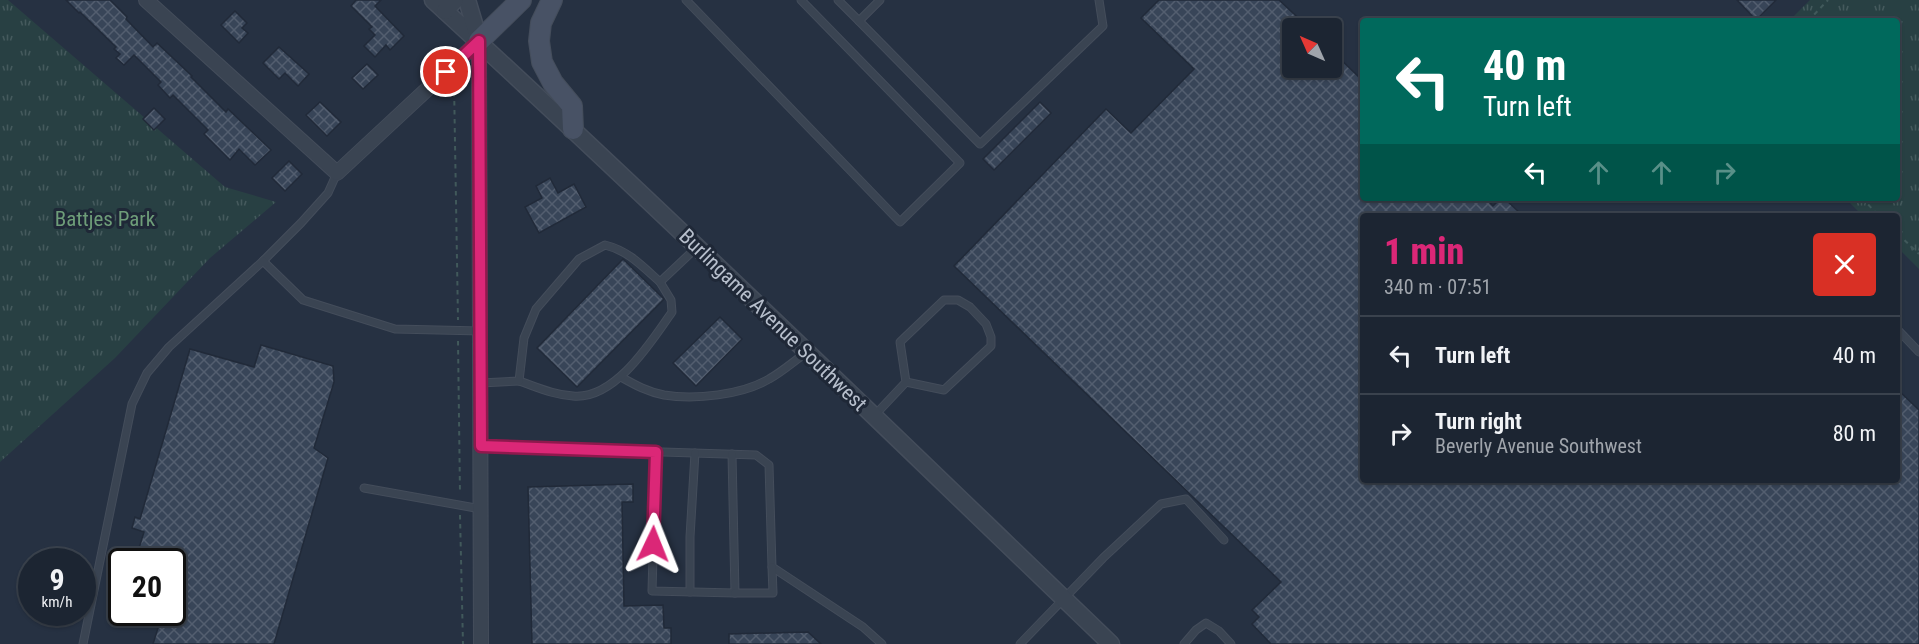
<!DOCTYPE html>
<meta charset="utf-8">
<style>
body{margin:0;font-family:"Roboto Condensed",sans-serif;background:#252d3a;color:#f1f3f6;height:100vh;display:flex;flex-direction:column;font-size:22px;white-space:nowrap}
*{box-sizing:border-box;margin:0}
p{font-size:20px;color:#a0a5ac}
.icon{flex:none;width:33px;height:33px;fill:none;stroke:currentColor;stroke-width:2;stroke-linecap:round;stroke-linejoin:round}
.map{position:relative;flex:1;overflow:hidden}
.sheet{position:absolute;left:1360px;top:213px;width:540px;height:270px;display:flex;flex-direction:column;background:#1c2532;border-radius:6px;box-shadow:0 2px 4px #0004,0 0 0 2px #3a424d}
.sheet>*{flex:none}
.banner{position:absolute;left:1360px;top:18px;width:540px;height:183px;border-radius:6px;box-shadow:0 2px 4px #0004,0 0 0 2px #3a424d;background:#00695c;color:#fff;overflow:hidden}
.needle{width:39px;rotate:315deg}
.fabs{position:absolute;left:1282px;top:18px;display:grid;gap:12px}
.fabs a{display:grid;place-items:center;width:60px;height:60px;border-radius:6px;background:#1c2532;box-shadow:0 2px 4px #0004,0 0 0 2px #3a424d;font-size:30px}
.speed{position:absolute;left:18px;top:548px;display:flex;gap:12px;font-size:30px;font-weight:700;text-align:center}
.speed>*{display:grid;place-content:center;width:78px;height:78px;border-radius:50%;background:#1c2532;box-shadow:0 2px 4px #0004,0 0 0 2px #3a424d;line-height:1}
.speed small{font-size:15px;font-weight:400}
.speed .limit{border:3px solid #111;border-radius:9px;background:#fff;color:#111}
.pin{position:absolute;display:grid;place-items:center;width:51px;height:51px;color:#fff;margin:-26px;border:3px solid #fff;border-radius:50%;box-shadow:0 2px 6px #0007}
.me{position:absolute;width:66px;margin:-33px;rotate:2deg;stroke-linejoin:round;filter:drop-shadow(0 0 4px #0008)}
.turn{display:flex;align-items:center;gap:21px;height:126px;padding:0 24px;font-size:27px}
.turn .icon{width:78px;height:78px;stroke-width:2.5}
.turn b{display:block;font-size:42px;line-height:51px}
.lanes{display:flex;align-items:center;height:57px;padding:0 24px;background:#0003;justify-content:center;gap:30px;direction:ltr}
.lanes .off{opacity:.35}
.round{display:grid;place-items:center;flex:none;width:63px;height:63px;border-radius:6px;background:#252d3a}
.summary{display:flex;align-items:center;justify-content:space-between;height:102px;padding:0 24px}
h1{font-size:36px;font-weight:800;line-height:45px;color:#db2777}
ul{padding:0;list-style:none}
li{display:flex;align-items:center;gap:18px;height:78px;padding:0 24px;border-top:2px solid #3a424d}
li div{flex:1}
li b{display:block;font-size:22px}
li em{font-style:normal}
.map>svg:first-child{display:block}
</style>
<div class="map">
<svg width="1919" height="644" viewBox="0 0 1919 644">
<defs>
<pattern id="park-tufts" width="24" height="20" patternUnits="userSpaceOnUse" patternTransform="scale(1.5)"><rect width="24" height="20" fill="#284043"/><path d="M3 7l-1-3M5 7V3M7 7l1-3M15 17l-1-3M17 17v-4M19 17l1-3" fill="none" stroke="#455a5d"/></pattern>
<pattern id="building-cross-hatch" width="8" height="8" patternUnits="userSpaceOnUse" patternTransform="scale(1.5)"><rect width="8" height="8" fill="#384558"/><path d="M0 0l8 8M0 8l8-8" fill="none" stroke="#535e6f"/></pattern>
</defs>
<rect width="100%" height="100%" fill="#263142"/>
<!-- park -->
<g fill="url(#park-tufts)">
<path d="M0,0H8L225,187L276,202L210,258L115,358L0,462Z"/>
<path d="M1810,0H1919V269L1898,248V216H1863L1845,198H1898V21H1789Z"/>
</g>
<!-- building -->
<g fill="url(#building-cross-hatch)" stroke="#212a39" stroke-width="1.5">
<path d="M66,0H110L127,17L126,19L153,47L157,43L192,76L191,77L226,112L228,109L271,150L255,165L239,149L230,160L204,134L208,130L173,95L170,98L158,85L161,82L134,55L124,65L116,58L120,54L114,49L116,47L80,12L79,13Z"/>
<path d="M356,0H381L375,6L404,36L390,50L386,45L375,57L364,46L375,35L369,29L372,27L351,6Z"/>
<path d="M1159,0H1279L1309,28H1293V68H1332V51L1364,82V198H1485L1493,206L1501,198H1504L1523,216H1364V480H1898V390L1919,410V644H1271L1252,624L1259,617L1252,610L1281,582L954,266L1106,109L1131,133L1194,69L1141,18Z"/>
<path d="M1737,0H1776L1756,20Z"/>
<path d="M235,11L247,23L242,28L248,33L239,43L221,25Z"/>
<path d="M279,47L309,74L298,86L285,73L279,79L263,63Z"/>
<path d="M367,64L378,75L363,89L352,78Z"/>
<path d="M320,102L341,122L327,136L306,115Z"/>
<path d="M1040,102L1051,113L994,170L983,159Z"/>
<path d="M154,108L165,119L154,130L143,119Z"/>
<path d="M289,161L302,174L285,191L272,178Z"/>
<path d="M550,178L558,193L574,184L586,207L539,233L525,207L542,198L536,186Z"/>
<path d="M623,259L664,299L577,387L537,348Z"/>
<path d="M720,317L742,339L696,386L673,363Z"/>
<path d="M261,345L333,366L334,382L314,448L328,458L274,644H153L163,612H172V561H135L144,532L132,528L135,517L140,519L190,349L254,367Z"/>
<path d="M633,484V502H622L624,606L663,605L664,628H671V644H532L528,487Z"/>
<path d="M808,632L821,644H729V634Z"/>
</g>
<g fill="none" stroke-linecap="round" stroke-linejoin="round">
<!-- service casing -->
<g stroke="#444d5b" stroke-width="9">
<g id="service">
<path d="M686,0L900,222L960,163L801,0"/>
<path d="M838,0L859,21"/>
<path d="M880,0L859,21L980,144L1103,26L1099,0"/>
<path d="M263,261L301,223L328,193L337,173"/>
<path d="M1898,330L1919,352"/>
<path d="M621,377C635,385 648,392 664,395C695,400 742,395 769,379C782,372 794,361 807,352"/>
<path d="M519,381C537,387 554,395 573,396C615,400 651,342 672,312L671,300L660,282"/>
<path d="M481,383L519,381L524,338L536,309L579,259L605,245C629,251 642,266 660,282L696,248"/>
<path d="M874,416L906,382L944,390L991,346V337L986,324L970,307L958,300H944L900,342L906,382"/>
<path d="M481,446L756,455L769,465L772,567L863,627L882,644"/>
<path d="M656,452L652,591L735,593L732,454"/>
<path d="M364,488L481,509"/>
<path d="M690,592V537L695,453"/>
<path d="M735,593H773L772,567"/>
<path d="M83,644L132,404L147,373L169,347L263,261L303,300L395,329L481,331"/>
<path d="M1020,644L1103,558L1161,504L1186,499L1224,540"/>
<path d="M1184,644L1196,630L1206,623L1219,631L1231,644"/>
</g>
</g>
<!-- minor casing -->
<g stroke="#444d5b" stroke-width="16">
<g id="minor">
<path d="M146,0L337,173L479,41"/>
<path d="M479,41L481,644"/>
</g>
</g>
<!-- tertiary casing -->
<g stroke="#444d5b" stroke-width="19">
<g id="tertiary">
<path d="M433,0C663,211 886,428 1111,644"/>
<path d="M467,0L479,40"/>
<path d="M445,11L455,0"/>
</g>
</g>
<!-- secondary casing -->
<g stroke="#444d5b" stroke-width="22">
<g id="secondary">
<path d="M552,0L541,23L539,41L542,62L553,83L572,106L573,129"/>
<path d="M479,41L521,0"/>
</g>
</g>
<!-- path -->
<g stroke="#41595b" stroke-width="2" stroke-dasharray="4.5 4.5" stroke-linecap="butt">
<path d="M1808,21L1828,0"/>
<path d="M454,83L458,320"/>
<path d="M1862,198L1879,216"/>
<path d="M1898,234L1919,254"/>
<path d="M458,341L460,494"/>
<path d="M460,515L463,644"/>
</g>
<!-- service -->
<use href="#service" stroke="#3a4452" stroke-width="7"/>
<!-- minor -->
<use href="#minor" stroke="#3a4452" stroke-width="14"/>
<!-- tertiary -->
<use href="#tertiary" stroke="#3a4452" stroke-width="16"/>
<!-- secondary -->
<use href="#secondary" stroke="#485265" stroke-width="20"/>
</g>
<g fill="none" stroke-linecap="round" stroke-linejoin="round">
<!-- route casing -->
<g stroke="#8e194d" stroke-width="15">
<path id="route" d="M446,72L479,41L481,446L656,452L653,544"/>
</g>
<!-- route -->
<use href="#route" stroke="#db2777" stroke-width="10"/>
</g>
<g text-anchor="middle" stroke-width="6" stroke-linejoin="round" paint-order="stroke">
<!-- park labels -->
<g font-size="21" fill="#6e9d79" stroke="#1f2837">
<text x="105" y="226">Battjes Park</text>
</g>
<!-- street labels -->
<g font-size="21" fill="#b7bfcc" stroke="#1f2837">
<text transform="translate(773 320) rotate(44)" y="7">Burlingame Avenue Southwest</text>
</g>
</g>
</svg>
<div class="fabs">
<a><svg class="needle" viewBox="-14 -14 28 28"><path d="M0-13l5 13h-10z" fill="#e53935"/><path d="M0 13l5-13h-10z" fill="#a0a5ac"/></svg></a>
</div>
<div class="speed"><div>9<small>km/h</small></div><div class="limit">20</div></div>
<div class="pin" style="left:446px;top:72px;background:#d93025"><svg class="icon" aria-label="arrive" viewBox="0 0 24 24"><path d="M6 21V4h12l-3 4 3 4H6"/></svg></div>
<svg class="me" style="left:653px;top:544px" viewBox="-20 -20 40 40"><path d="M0-17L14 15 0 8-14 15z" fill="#db2777" stroke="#fff" stroke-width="4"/></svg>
<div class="banner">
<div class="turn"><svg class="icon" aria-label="left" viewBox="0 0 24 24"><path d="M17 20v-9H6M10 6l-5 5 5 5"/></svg><div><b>40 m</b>Turn left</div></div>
<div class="lanes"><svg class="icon" aria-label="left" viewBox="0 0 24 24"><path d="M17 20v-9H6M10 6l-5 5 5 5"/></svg><svg class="icon off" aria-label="ahead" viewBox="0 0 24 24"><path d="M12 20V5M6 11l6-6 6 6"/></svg><svg class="icon off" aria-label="ahead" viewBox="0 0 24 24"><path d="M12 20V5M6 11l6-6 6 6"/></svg><svg class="icon off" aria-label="right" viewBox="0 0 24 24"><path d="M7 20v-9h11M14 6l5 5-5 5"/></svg></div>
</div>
<section class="sheet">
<div class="summary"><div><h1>1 min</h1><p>340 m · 07:51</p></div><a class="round" style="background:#d93025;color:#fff"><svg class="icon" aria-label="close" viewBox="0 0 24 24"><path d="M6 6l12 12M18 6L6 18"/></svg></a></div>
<ul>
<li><svg class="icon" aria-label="left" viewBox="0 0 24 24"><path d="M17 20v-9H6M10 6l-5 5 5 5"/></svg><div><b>Turn left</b></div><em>40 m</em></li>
<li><svg class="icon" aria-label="right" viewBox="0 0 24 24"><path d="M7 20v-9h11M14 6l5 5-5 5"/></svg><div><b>Turn right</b><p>Beverly Avenue Southwest</p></div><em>80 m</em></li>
</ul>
</section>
</div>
